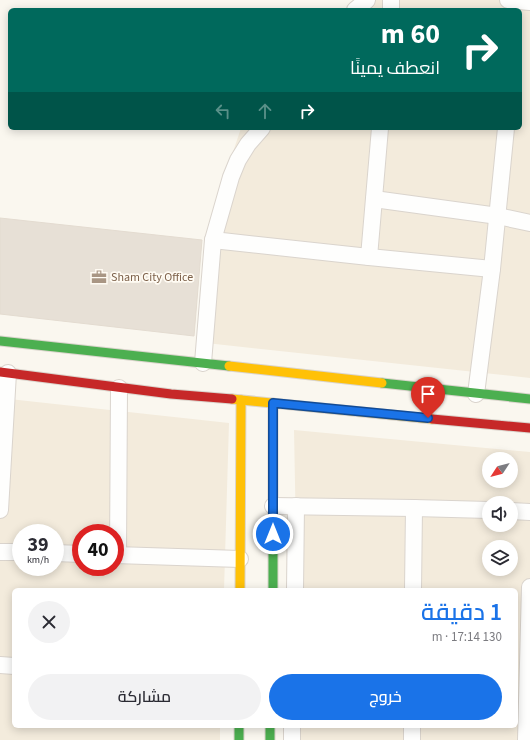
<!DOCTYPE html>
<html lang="ar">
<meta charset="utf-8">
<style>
body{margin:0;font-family:"Source Sans 3",Cairo,sans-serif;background:#f2f2f3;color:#2b2b33;direction:rtl;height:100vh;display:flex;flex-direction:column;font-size:15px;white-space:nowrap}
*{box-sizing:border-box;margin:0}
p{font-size:13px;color:#7c7c81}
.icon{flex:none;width:22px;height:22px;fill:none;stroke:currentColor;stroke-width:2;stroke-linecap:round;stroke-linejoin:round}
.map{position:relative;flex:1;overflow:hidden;direction:ltr}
.details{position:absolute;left:12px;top:588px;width:506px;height:140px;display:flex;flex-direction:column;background:#fff;border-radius:6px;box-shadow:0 2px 10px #0003;direction:rtl}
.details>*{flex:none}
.banner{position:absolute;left:8px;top:8px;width:514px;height:122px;border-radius:6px;box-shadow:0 2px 10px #0003;direction:rtl;background:#00695c;color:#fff;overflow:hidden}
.needle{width:26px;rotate:234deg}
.fabs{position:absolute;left:482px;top:452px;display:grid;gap:8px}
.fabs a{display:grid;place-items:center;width:36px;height:36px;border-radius:50%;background:#fff;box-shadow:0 2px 10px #0003;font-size:20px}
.speed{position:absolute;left:12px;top:524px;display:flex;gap:8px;font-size:20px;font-weight:700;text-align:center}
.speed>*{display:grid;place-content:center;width:52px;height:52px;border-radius:50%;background:#fff;box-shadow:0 2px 10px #0003;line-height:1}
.speed small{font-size:10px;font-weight:400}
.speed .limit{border:6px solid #d22;background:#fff;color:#111}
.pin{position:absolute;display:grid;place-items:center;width:34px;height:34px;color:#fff;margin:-41px -17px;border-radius:50% 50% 50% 0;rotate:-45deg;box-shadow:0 0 4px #0007}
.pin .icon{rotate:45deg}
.me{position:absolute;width:44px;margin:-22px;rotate:0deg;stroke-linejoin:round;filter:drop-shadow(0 0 3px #0008)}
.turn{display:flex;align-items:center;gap:14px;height:84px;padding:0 16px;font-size:18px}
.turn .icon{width:52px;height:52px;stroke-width:2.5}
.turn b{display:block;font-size:28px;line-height:34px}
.lanes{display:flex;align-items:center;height:38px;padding:0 16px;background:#0003;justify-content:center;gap:20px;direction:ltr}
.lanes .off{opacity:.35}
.round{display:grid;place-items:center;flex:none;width:42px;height:42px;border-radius:21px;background:#f2f2f3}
.summary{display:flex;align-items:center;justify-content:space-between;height:68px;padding:0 16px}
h1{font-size:24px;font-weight:600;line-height:30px;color:#1a73e8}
.cta{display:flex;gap:8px;margin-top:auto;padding:8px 16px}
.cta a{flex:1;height:46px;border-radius:24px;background:#1a73e8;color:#fff;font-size:16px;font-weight:600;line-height:46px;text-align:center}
.cta a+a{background:#f2f2f3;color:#2b2b33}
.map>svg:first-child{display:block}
</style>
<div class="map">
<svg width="530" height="740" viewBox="0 0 530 740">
<rect width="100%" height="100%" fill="#faf7ef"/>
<!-- residential -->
<g fill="#f3ebdc" fill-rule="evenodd">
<path d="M354,0H530V378L197,342L217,200L241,128H520V10H344Z"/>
<path d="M0,398L229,423L224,590H14V726H220V740H0ZM21,533H55V567H21ZM81,533H115V567H81Z"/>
<path d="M294,430L530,452V740H299L298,726H516V590H297ZM489,459H511V481H489ZM489,503H511V525H489ZM489,547H511V569H489Z"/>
</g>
<!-- building -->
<path fill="#e7e0d6" stroke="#e3dbd0" d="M0,218L202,240L194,336L0,314Z"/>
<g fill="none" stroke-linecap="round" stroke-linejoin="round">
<!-- street casing -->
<g stroke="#dad4cd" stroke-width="18">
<g id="street">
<path d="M508,0L530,2"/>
<path d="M355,10L367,0"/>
<path d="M391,10V0"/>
<path d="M374,199L498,216L530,223"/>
<path d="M213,240L369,257L492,269"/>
<path d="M369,257L380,128"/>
<path d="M203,363L213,240L231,177L238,160L248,144L262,128"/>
<path d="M476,394L492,269L506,128"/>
<path d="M273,506L414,508L489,510"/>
<path d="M0,510L8,373"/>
<path d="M511,511L530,512"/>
<path d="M0,552H21"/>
<path d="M55,553L81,554"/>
<path d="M115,555L240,559"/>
<path d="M118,555L119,388"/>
<path d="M295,590L296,506"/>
<path d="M413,590L414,508"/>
<path d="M0,665L14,666"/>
<path d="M292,740V726"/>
<path d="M412,740V726"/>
<path d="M526,740L530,587"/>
</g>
</g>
<!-- fast casing -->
<g stroke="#dad4cc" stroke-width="11">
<g id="fast">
<path d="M0,341L229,366"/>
<path d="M382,383L530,399"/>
<path d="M273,403V590"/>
<path d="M239,726V740"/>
<path d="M270,726V740"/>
</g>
</g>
<!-- slow casing -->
<g stroke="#dad4cc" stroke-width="11">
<g id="slow">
<path d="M229,366L382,383"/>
<path d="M232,399L432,419"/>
<path d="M240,590L241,400"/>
</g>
</g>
<!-- jam casing -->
<g stroke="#dad4cc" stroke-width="11">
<g id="jam">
<path d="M0,372L171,394L232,399"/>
<path d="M432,419L530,428"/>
</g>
</g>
<!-- street -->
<use href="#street" stroke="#fefefd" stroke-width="16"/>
<!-- fast -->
<use href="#fast" stroke="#4caf50" stroke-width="9"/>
<!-- slow -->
<use href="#slow" stroke="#ffc107" stroke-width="9"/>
<!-- jam -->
<use href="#jam" stroke="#c62828" stroke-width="9"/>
</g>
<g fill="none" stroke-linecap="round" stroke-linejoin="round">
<!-- route casing -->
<g stroke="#114b97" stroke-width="10">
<path id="route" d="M273,534V403L428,418"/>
</g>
<!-- route -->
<use href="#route" stroke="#1a73e8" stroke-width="7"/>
</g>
<!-- icons -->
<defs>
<g id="office-bare" transform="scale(1.2)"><path d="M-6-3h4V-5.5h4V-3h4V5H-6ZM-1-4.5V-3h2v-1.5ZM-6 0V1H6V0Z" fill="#a99684" stroke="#fffbf3" stroke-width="2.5" paint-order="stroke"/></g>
</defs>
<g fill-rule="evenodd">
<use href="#office-bare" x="99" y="277"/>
</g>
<g text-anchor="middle" stroke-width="3.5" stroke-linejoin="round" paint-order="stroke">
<!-- poi labels -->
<g font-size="12" fill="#7d614a" stroke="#fffbf3" text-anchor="start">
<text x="111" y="281">Sham City Office</text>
</g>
</g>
</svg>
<div class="fabs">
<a><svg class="needle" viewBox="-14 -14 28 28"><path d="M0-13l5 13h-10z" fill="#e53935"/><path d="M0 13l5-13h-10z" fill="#7c7c81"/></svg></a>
<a><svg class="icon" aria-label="sound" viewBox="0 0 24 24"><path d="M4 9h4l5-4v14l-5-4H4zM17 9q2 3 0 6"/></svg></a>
<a><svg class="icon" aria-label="layers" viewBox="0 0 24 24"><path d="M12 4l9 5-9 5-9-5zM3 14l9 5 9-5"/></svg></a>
</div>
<div class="speed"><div>39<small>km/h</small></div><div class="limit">40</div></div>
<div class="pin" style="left:428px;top:418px;background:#d93025"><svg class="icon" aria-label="arrive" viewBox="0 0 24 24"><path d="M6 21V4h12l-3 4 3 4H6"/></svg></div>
<svg class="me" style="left:273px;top:534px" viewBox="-20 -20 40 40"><circle r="17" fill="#1a73e8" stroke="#fff" stroke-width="3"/><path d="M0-11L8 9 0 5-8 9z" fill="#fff"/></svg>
<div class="banner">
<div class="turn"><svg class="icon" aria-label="right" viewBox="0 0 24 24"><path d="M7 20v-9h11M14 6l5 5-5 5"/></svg><div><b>60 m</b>انعطف يمينًا</div></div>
<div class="lanes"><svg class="icon off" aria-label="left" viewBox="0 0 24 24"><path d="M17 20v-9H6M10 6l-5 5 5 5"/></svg><svg class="icon off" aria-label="ahead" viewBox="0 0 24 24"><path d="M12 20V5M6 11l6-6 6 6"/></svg><svg class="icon" aria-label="right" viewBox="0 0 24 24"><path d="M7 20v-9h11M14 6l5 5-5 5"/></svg></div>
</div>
<section class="details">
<div class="summary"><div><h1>1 دقيقة</h1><p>130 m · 17:14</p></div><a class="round"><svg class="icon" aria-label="close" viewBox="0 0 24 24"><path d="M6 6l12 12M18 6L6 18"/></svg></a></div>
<div class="cta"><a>خروج</a><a>مشاركة</a></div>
</section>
</div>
